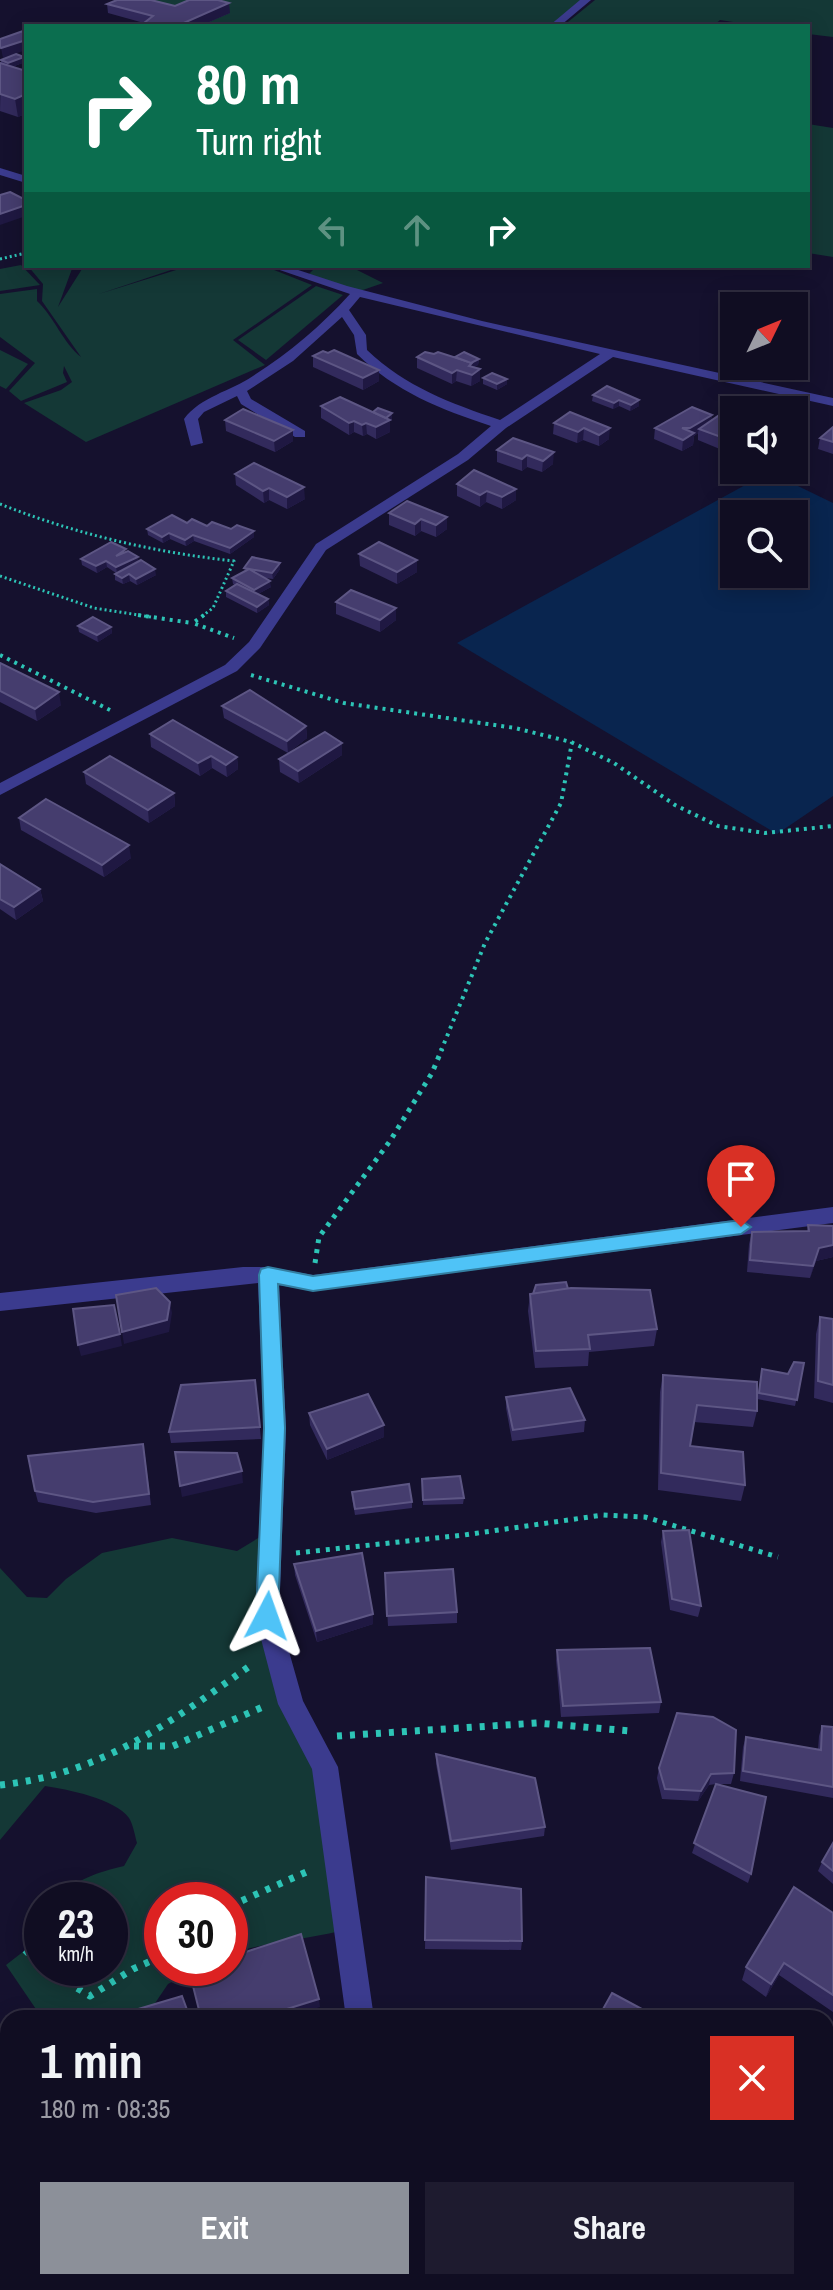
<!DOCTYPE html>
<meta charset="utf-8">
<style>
body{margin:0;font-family:"Archivo Narrow",sans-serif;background:#1e1b2f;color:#f1f3f6;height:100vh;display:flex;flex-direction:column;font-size:30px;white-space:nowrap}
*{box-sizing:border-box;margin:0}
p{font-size:26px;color:#9c9ca5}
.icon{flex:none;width:44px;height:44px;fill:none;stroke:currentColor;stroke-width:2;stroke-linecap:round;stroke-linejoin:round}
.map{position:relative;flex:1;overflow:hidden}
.drawer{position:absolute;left:0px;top:2010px;width:834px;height:280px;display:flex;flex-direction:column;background:#100d22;border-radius:24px 24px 0 0;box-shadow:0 4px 20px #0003,0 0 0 2px #302d40}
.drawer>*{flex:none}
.banner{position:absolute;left:24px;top:24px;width:786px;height:244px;border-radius:0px;box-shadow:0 4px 20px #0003,0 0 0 2px #302d40;background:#0b6e4f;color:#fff;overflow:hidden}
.needle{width:52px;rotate:47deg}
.buttons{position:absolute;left:720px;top:292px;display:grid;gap:16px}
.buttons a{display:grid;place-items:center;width:88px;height:88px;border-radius:0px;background:#100d22;box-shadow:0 4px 20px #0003,0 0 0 2px #302d40;font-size:40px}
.speed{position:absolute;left:24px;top:1882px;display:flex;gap:16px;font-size:40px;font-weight:700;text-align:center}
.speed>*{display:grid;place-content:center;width:104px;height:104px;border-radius:50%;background:#100d22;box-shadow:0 4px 20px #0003,0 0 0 2px #302d40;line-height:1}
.speed small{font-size:20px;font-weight:400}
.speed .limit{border:12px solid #d22;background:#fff;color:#111}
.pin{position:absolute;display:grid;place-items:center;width:68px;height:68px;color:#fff;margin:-82px -34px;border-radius:50% 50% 50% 0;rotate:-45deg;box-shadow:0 0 8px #0007}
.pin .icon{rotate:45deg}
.me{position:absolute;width:88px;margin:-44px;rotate:4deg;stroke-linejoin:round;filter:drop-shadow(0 0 6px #0008)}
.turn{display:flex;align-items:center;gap:28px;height:168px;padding:0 40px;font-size:36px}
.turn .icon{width:104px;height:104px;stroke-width:2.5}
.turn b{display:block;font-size:56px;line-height:68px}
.lanes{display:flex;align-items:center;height:76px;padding:0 40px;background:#0003;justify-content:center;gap:40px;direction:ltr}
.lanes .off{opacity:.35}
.round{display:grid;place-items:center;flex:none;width:84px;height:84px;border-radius:0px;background:#1e1b2f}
.summary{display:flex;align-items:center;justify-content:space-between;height:136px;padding:0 40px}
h1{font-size:48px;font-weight:700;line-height:60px}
.button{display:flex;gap:16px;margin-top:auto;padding:16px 40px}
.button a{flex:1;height:92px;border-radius:0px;background:#8c9099;color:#fff;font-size:32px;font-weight:700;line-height:92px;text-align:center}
.button a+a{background:#1e1b2f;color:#f1f3f6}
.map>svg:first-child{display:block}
</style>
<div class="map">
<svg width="833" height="2290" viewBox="0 0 833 2290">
<rect width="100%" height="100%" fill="#15112e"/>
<!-- green -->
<g fill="#143836">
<path d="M139,0H583L550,26H200Z"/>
<path d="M595,0H833V37L808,34V26H759L720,20L713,26H563Z"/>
<path d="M808,124L833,128V257L808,253Z"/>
<path d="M21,265L40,285L0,291V269Z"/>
<path d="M28,266H73L58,307L82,269L183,266L99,294L189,266H264L312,285L233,340L265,365L86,442L24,403L61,390L72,382L64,366L63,373L67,382L21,401L9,391L35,363L0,337V294L37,289V301C55,318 63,343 81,357L42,301L43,284Z"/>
<path d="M317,266H349L383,283L360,291L308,275Z"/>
<path d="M316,286L343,295L266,360L238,340Z"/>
<path d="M0,350L28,364L6,389L0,386Z"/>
<path d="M273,1529L267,1616L325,1767L340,1931C303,1940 266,1942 230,1954V1900H162V1968H197L168,1984L145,2018H42L6,1965L42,1937V1968H110V1900H58C77,1878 96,1873 124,1866L137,1843C135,1836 133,1824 129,1818C116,1799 66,1789 45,1786L0,1840V1568L27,1597L47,1598L66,1579L102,1553L172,1538L237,1551Z"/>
</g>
<!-- water -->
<path fill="#09254f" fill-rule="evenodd" d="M769,472L833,503V796L777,834L457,643ZM734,514H794V574H734Z"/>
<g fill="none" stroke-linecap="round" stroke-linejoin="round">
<!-- path-far3 -->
<g stroke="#2dc4b6" stroke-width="3" stroke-dasharray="2 3" stroke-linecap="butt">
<path d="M0,259L26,253"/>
<path d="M0,504C76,534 152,552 234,561L213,608L201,617"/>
<path d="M0,576L94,608L151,617"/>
</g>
<!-- path-far2 -->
<g stroke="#2dc4b6" stroke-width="4" stroke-dasharray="3 5" stroke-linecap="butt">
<path d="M138,615L192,623"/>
<path d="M204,615L193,623L234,638"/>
<path d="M0,655L110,710"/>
<path d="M251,675L344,703L515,728L571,742L614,763L675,805L718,826L765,833L833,826"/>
<path d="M441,1051L485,943L561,803L572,742"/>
</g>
<!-- path-far1 -->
<g stroke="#2dc4b6" stroke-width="5" stroke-dasharray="4 6" stroke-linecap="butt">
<path d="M315,1263L319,1237L390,1141L432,1073L442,1049"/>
<path d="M296,1553L464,1535L603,1515L645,1517L778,1557"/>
</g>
<!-- path -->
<g stroke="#2dc4b6" stroke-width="7" stroke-dasharray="5 8" stroke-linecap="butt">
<path d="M337,1736L537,1723L631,1731"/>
<path d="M134,1746H173L265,1706"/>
<path d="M0,1785C103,1774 172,1721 254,1663"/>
<path d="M230,1906L313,1869"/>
<path d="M25,1950L42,1966"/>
<path d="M44,1968L90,1996L133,1969L162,1956"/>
</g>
<!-- minor -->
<g fill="#3b3b8e" fill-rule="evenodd">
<path d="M580,0H591L560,26H549Z"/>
<path d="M0,168L26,176V183L0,175Z"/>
<path d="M268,266H286L347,286L482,321L833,398V406L613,357L506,428L468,460L326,550L260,648L237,671L0,795V783L225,665L249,642L316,544L458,454L491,426C440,409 396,392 357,354L354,335L342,317L293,361L247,391L251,399L305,431V437H295L241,404L237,396L204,412L198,419L203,443L191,446L184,419C200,397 231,391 253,376C289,353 321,326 350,294ZM360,297L600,354L500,420C450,403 406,387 367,350L366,335L349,310Z"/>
<path d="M833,1207V1223L313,1291L279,1285L286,1428L279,1616L303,1701L338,1767L374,2018H346L312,1769L278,1704L255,1616L264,1428L258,1283L0,1311V1293L243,1267H268L313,1275Z"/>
<path d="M833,2161V2192L826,2195V2164Z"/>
<path d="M377,2282H407L405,2290H375Z"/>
</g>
</g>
<!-- wall -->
<g fill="#322a5c">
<path d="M107,4L175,6L230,13L200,26H144V23L108,13Z"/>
<path d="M1,60L25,62L12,67L26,71V124L25,114L18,117L0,111Z"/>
<path d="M434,354L479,359L478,365L473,367L480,381L471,386L456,381L452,384L417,368V357Z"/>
<path d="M313,356L379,381L363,390L313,367Z"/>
<path d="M483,378L507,379V384L497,390L483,384Z"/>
<path d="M593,395L639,400V406L630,411L619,406L613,409L592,401Z"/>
<path d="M321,406L373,412L392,413V419L390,421V432L376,439L367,434L363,436L354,432L349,435L321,418Z"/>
<path d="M570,412L609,439L599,446L583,440L577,443L553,434L554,423Z"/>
<path d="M712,415L711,421L734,423V447L727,452L698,440V433L694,436L693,445L682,451L654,439L655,428Z"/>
<path d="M225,420L293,441L275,452L226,431Z"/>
<path d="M833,427V454L818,449L820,438Z"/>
<path d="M513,438L553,464L542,472L527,467L522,471L497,462V450Z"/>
<path d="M235,474L305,499L287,509L269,500L264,503L236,485Z"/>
<path d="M457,484L516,489V500L502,509L486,502L480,507L457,496Z"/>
<path d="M389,513L447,517V529L436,537L421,531L415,536L389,525Z"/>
<path d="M187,523L231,529L254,531V537L230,554L194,541L186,546L170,539L163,543L148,535L147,529Z"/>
<path d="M126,552L156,575L137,585L130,581L123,584L115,580V574L116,573L107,567L97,573L82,565L81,559Z"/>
<path d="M359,554L417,572L397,584L360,566Z"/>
<path d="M280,563V569L273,579L265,578L271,587L258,594L268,599L269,605L257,613L226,597V591L235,585L233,584L232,578L245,571L244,568Z"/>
<path d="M336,602L396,608V620L380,632L336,614Z"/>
<path d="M78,626L111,627L112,633L98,642L79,632Z"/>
<path d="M0,663L61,705L37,721L0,702Z"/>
<path d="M222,706L306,726L307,738L288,753L224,718Z"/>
<path d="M150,734L237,757L238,769L227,777L212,768L200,776L151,747Z"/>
<path d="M342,755L299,783L280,772L279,759Z"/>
<path d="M84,772L174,793L175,806L149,823L86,784Z"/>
<path d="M19,818L131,858L104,877L21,830Z"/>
<path d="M0,864L40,889L43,901L16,920L0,909Z"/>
<path d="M808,1225L833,1226V1257L816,1261L810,1278L747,1272L749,1244L752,1232L807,1231Z"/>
<path d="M568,1289L657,1329L654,1346L589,1352L588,1366L535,1368L528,1311L530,1294Z"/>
<path d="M820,1317L833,1319V1403L814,1398L816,1334Z"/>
<path d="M804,1363L795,1406L757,1399L762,1369L788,1374Z"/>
<path d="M663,1375L757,1411L753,1427L694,1422L690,1446L745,1485L741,1501L658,1490L660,1392Z"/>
<path d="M255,1380L261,1439L171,1443L169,1432Z"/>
<path d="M506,1397L585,1420L584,1432L512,1441L506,1408Z"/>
<path d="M309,1413L384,1437L327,1460L310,1425Z"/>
<path d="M145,1456L151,1505L96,1513L38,1502L35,1491Z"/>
<path d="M422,1479L464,1498L463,1504L423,1505Z"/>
<path d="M352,1498L412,1502V1508L355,1515Z"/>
<path d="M663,1531L701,1606L698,1617L670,1610L661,1542Z"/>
<path d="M294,1564L373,1624L317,1642L295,1575Z"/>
<path d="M385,1573L457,1612V1623L388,1626Z"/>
<path d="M557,1650L661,1702L659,1713L561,1717L556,1660Z"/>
<path d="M822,1726L833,1727V1798L740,1781L743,1747L746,1737L818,1750L819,1736Z"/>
<path d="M436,1754L545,1827L544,1836L451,1850L436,1764Z"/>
<path d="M659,1768L734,1773L731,1784H719L751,1874L748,1883L692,1853L716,1784L709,1785L698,1801L662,1799L657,1778Z"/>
<path d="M833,1843V1884L818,1871L822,1862Z"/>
<path d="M426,1877L522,1941L521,1950L425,1949Z"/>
<path d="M833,1913V2012L779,1975L766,1997L742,1980L746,1967Z"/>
</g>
<!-- shaded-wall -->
<g fill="#1f1842">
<path d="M229,3L230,13L200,26H177Z"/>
<path d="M26,40V50L3,58L1,48Z"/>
<path d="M24,57L25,62L9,68L8,63Z"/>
<path d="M26,94V111L24,110L25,114L18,117L15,99Z"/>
<path d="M26,205V216L0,225V214Z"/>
<path d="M479,359L478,365L472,368V375L469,363Z"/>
<path d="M480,369V381L471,386L472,375Z"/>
<path d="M379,370V381L363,390V378Z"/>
<path d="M457,370L456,381L452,384V373Z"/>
<path d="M507,379V384L497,390V384Z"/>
<path d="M619,400V406L613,409L614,403Z"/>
<path d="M639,400V406L630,411L631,405Z"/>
<path d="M392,413V419L390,421V432L376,439V427Z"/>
<path d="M712,415L710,427L699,429L698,433L694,436L693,445L682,451L683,440L689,436L690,428Z"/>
<path d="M354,421V432L349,435V423Z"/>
<path d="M366,423L367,434L363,436L362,425Z"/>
<path d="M584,428L583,440L577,443L578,432Z"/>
<path d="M610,428L609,439L599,446V435Z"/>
<path d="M293,430V441L275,452L274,441Z"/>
<path d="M734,437V447L727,452L729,440Z"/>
<path d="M554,452L553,464L542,472L543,461Z"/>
<path d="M527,455V467L522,471V459Z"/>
<path d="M304,487L305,499L287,509V497Z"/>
<path d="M269,488V500L264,503L263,491Z"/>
<path d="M516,489V500L502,509V497Z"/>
<path d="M487,491L486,502L480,507V495Z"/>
<path d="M447,517V529L436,537V525Z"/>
<path d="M421,519V531L415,536V524Z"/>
<path d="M254,531V537L230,554V548Z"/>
<path d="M169,533L170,539L163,543L162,537Z"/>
<path d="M193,535L194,541L186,546L185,540Z"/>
<path d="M138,557L139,563L117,573L116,567Z"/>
<path d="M417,560V572L397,584V572Z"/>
<path d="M106,561L107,567L97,573L96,566Z"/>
<path d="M280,563V569L273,579L272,573Z"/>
<path d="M155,569L156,575L137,585L136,579Z"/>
<path d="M129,574L130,581L123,584L122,578Z"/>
<path d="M270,581L271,587L254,596V590Z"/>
<path d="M268,599L269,605L257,613V607Z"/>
<path d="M396,608V620L380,632V620Z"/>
<path d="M111,627L112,633L98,642L97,635Z"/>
<path d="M59,692L61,705L37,721L35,709Z"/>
<path d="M306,726L307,738L288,753L287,741Z"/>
<path d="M342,743V755L299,783L298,771Z"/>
<path d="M211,756L212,768L200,776L198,763Z"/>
<path d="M237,757L238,769L227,777L226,765Z"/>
<path d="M174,793L175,806L149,823L148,810Z"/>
<path d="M129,845L131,858L104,877L102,865Z"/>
<path d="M40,889L43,901L16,920L14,907Z"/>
<path d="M833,1245V1257L816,1261L810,1278L819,1248Z"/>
<path d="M170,1302L172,1313L169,1332L124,1344L122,1332Z"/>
<path d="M120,1334L122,1346L81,1356L78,1345Z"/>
<path d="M384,1425V1437L327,1460V1449Z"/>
<path d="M242,1471L243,1483L182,1497L180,1486Z"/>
<path d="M373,1614V1624L317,1642L316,1631Z"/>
<path d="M711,1774L709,1785L698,1801L701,1791Z"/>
<path d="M784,1963L779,1975L766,1997L771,1984Z"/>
<path d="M319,1999L320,2007L286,2018H258Z"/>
</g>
<!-- building -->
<g fill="#453d6e" stroke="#5d5684" stroke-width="2">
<path d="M117,0H151L175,6L189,0H218L229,3L177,26H151L144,23L153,16L107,4Z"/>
<path d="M26,30V40L1,48L0,47V39Z"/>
<path d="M16,54L24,57L8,63L1,60Z"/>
<path d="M0,63L26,71V94L15,99L0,94Z"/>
<path d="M10,192L26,200V205L0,214V195Z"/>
<path d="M334,350L379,370L363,378L313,356L323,351L328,353Z"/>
<path d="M425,352L434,354L438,352L472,363L469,366L480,369L472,375L457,370L452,373L417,357Z"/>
<path d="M464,352L479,359L471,363L455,357Z"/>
<path d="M492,373L507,379L497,384L483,378Z"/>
<path d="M607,386L639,400L631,405L619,400L614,403L593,395Z"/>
<path d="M340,397L390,420L376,427L366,423L362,425L354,421L349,423L321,406Z"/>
<path d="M692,407L712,415L690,428H682L694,433L683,440L655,428Z"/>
<path d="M378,408L392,413L386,418L373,412Z"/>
<path d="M243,409L293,430L274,441L225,420Z"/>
<path d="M570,412L610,428L599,435L584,428L578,432L554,423Z"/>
<path d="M718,416L734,423V437L729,440L699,429Z"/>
<path d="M833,427V442L820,438Z"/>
<path d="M513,438L554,452L543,461L527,455L522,459L497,450Z"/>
<path d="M254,463L304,487L287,497L269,488L263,491L235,474Z"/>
<path d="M474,470L516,489L502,497L487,491L480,495L457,484Z"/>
<path d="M407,501L447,517L436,525L421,519L415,524L389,513Z"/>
<path d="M172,515L187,523L192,519L207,526L212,522L231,529L237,525L254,531L230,548L193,535L185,540L169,533L162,537L147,529Z"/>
<path d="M111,542L126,549L116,556L128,551L138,557L116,567L106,561L96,566L81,559Z"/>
<path d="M379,542L417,560L397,572L359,554Z"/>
<path d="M252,557L280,563L272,573L244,568Z"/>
<path d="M141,560L155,569L136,579L129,574L122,578L115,574Z"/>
<path d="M249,569L270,581L254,590L232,578Z"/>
<path d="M237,584L268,599L257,607L226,591Z"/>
<path d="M351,590L396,608L380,620L336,602Z"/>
<path d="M93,617L111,627L97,635L78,626Z"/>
<path d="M0,663L59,692L35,709L0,691Z"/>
<path d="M250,690L306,726L287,741L222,706Z"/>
<path d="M173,720L237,757L226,765L211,756L198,763L150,734Z"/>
<path d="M325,732L342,743L298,771L279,759Z"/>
<path d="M110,756L174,793L148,810L84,772Z"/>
<path d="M46,799L129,845L102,865L19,818Z"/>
<path d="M0,864L40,889L14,907L0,899Z"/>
<path d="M808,1225L833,1226V1245L819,1248L813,1266L750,1260L752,1232L809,1231Z"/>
<path d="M566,1282L568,1289L533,1294L536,1285Z"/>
<path d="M156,1288L170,1302L167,1320L122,1332L116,1295Z"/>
<path d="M571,1288L650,1290L657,1329L588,1335L590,1349L536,1351L530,1294Z"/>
<path d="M114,1305L120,1334L78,1345L73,1309Z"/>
<path d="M820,1317L833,1319V1385L818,1381Z"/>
<path d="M794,1362L804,1363L797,1400L759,1393L762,1369L788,1374Z"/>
<path d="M663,1375L757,1382V1411L697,1405L690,1446L743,1452L745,1485L661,1473Z"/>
<path d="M255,1380L260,1427L169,1432L181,1385Z"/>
<path d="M570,1388L585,1420L513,1430L506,1397Z"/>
<path d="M368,1394L384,1425L327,1449L309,1413Z"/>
<path d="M143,1444L149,1494L93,1502L35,1491L28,1456Z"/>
<path d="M175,1452L237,1453L242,1471L180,1486Z"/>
<path d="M460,1476L464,1498L423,1500L422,1479Z"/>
<path d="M409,1484L412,1502L355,1509L352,1492Z"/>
<path d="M689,1530L701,1606L672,1599L663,1531Z"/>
<path d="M362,1553L373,1614L316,1631L294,1564Z"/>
<path d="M453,1569L457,1612L387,1616L385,1573Z"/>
<path d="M650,1648L661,1702L563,1706L557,1650Z"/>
<path d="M677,1713L713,1717L736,1730L734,1773L711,1774L701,1791L665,1789L659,1768Z"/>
<path d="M822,1726L833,1727V1787L743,1771L746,1737L821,1750Z"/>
<path d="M436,1754L535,1778L545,1827L451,1841Z"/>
<path d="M716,1784L766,1797L751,1874L694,1843Z"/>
<path d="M833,1843V1871L822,1862Z"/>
<path d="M426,1877L521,1889L522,1941L425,1940Z"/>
<path d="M794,1887L833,1913V1995L784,1963L771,1984L746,1967Z"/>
<path d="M301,1934L319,1999L258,2018H201L189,1970L195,1968H230V1957Z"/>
<path d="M612,1993L655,2016L653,2018H598Z"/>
<path d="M182,1996L190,2018H137L135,2010Z"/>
<path d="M89,2282V2290H33Z"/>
<path d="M497,2282H575L577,2290H499Z"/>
<path d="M596,2282H661L662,2290H597Z"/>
</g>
<!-- route -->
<path fill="#4fc3f7" stroke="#337fa1" stroke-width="2" d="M741,1220L751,1227L741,1234L313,1291L278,1284L285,1428L278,1616L275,1623L267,1626L259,1623L256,1616L264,1428L259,1275L261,1269L268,1267L313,1276Z"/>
</svg>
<div class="buttons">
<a><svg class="needle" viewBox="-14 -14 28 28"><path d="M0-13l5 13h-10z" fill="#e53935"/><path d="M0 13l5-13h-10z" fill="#9c9ca5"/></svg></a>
<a><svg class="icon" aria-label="sound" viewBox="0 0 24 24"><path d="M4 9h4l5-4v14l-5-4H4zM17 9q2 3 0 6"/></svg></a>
<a><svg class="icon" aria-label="search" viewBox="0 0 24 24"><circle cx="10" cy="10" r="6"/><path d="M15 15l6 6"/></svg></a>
</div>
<div class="speed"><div>23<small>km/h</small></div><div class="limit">30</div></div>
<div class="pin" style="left:741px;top:1227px;background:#d93025"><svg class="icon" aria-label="arrive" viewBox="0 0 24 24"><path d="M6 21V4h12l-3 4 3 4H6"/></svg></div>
<svg class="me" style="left:267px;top:1616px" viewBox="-20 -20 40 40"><path d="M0-17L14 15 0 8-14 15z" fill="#4fc3f7" stroke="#fff" stroke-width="4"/></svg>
<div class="banner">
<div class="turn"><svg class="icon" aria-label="right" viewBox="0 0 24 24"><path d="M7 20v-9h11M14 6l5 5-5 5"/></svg><div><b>80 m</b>Turn right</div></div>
<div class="lanes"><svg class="icon off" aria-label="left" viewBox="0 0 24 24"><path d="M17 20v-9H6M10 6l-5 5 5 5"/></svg><svg class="icon off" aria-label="ahead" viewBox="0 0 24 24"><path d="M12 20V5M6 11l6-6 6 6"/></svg><svg class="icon" aria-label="right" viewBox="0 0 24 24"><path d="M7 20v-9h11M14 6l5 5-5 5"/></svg></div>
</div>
<section class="drawer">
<div class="summary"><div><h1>1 min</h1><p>180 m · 08:35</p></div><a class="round" style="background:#d93025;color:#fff"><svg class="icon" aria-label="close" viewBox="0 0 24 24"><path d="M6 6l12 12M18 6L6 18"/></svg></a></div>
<div class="button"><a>Exit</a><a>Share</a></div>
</section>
</div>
